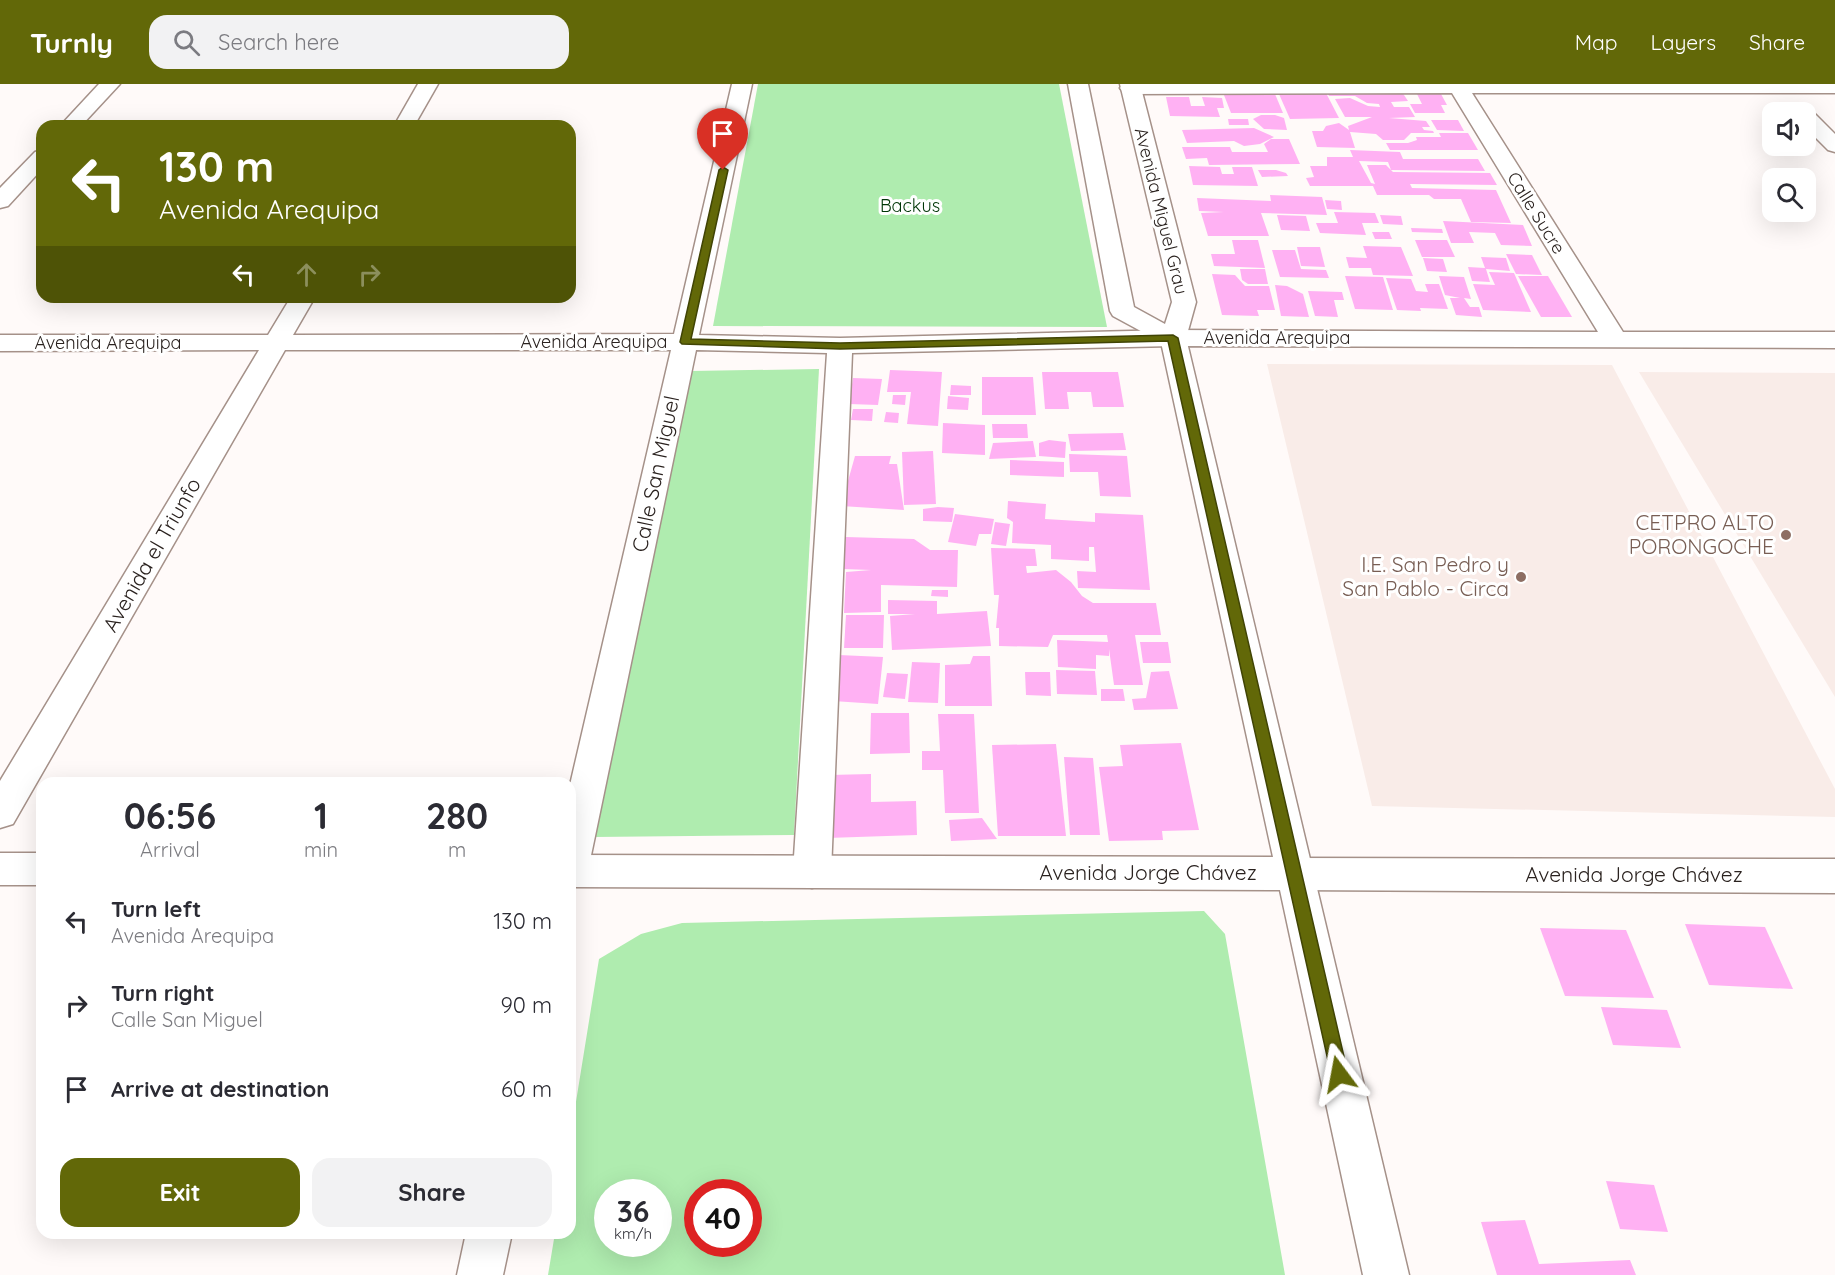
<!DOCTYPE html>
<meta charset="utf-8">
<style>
body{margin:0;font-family:Quicksand,sans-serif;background:#f2f2f3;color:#2b2b33;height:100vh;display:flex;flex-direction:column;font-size:22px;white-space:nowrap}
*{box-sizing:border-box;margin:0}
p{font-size:20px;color:#7c7c81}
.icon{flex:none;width:33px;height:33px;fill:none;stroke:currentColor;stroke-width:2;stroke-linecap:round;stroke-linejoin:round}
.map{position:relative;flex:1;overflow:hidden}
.panel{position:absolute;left:36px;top:693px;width:540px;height:462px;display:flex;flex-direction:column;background:#fff;border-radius:18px;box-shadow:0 6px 24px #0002}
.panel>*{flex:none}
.banner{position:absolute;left:36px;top:36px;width:540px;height:183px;border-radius:18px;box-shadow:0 6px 24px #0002;background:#626808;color:#fff;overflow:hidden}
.controls{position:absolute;left:1762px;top:18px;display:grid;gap:12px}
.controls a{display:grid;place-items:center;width:54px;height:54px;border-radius:12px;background:#fff;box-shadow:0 6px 24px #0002;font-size:30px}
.speed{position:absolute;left:594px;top:1095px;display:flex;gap:12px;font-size:30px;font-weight:700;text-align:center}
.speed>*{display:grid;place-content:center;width:78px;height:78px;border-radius:50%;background:#fff;box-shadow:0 6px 24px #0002;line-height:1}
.speed small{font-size:15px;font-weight:400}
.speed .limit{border:9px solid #d22;background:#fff;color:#111}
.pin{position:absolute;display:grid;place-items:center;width:51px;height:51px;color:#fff;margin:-62px -26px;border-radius:50% 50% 50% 0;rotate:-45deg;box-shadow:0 0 6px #0007}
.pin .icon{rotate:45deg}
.me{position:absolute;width:66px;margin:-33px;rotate:347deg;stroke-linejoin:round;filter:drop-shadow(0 0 4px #0008)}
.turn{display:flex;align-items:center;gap:21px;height:126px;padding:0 24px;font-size:27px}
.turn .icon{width:78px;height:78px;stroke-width:2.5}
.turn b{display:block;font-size:42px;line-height:51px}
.lanes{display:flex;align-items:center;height:57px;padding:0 24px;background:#0003;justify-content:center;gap:30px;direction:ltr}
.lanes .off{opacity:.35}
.eta{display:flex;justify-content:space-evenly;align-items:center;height:102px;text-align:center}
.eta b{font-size:36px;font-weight:800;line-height:42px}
.cta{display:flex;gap:12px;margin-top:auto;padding:12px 24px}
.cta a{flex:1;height:69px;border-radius:18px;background:#626808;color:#fff;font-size:24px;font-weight:800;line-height:69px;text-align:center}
.cta a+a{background:#f2f2f3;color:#2b2b33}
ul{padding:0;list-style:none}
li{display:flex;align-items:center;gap:18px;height:84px;padding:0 24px}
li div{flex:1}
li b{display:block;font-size:22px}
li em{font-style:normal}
header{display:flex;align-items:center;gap:36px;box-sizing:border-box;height:84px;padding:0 30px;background:#626808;color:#fff}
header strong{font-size:28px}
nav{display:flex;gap:33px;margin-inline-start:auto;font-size:21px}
.search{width:420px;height:54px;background:#f2f2f3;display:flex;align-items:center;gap:15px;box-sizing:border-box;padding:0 21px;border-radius:18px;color:#7c7c81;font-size:22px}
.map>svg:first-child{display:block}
</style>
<header>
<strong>Turnly</strong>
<div class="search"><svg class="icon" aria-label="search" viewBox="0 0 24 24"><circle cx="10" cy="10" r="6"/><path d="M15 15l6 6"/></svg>Search here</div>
<nav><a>Map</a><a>Layers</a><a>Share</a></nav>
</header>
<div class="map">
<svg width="1835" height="1191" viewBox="0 0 1835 1191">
<rect width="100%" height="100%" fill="#fffaf9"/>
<!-- built -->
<g fill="#f9ece8">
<path d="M1267,280L1612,281L1835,705V733L1372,722Z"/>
<path d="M1639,288L1835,289V613Z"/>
</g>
<!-- green -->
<g fill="#afecaf" fill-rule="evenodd">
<path d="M758,0H1059L1107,243L713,242Z"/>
<path d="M819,285L794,751L594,753L691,287Z"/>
<path d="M1204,827L1225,850L1285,1191H548L555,1149H570V1055L599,875L641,850L682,839ZM608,1108H658V1160H608ZM698,1108H748V1160H698Z"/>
</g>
<!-- building -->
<g fill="#ffb1f3">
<path d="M1400,5L1408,17L1391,18L1394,23H1409L1415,33L1389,34L1426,37L1430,43H1422L1424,46L1433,47L1434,49H1411L1404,56H1383L1376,50L1350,48L1355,64L1317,63L1312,47H1323L1326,42L1339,39L1349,46L1348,42L1372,33H1345L1335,15L1350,14L1368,22L1380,23L1379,20L1367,19L1355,12H1329L1326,6Z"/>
<path d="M1326,9L1339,34L1290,35L1279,10Z"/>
<path d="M1275,10L1283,29H1231L1224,11Z"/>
<path d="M1417,10H1441L1447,21H1441L1445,29H1415L1410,20H1422Z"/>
<path d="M1166,13H1189L1191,22H1205L1202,13L1222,14L1224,24H1217L1220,33L1170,32Z"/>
<path d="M1261,31H1275L1284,34L1287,46L1264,45L1253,35Z"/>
<path d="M1228,35H1248L1249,41H1229Z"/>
<path d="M1431,36H1458L1464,47L1437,46Z"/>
<path d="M1254,44L1274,53L1260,60L1244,62L1234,57L1187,59L1182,46Z"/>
<path d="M1439,49H1468L1478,66H1390L1386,59H1408L1417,56L1416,53H1441Z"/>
<path d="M1271,55H1289L1300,80L1209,81L1207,74L1186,75L1182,63H1230L1232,68H1268L1264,60Z"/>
<path d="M1350,66L1400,68L1403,75H1478L1485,87L1391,86L1388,78L1359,77L1371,99L1375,100L1367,81H1386L1393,88L1490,89L1497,101L1410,100L1412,104L1496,106L1511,139L1471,138L1461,115H1434L1429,111H1377L1373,102H1310L1306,94L1314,93L1310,82H1327V73H1353Z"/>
<path d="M1189,82L1220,83L1222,90H1234L1232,83H1252L1258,102L1193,101Z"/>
<path d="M1258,86H1276L1286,89L1288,92L1262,93Z"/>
<path d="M1270,111L1322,113L1327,131L1261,129L1269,152H1208L1201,129L1224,128L1199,127L1197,114L1271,117Z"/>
<path d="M1325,116L1341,117L1342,126L1327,125Z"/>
<path d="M1334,128L1375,129L1379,139H1362L1366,151L1320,149L1316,139H1338Z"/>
<path d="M1277,131L1306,132L1310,147L1281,146Z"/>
<path d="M1380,131L1401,132L1403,141L1383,140Z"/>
<path d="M1443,137L1523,141L1532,162L1501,161L1495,149L1469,148L1474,159H1451Z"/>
<path d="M1411,144L1442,145L1443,149L1412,148Z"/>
<path d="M1372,148H1389L1392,155H1375Z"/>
<path d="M1232,156H1258L1265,184L1214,182L1211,170H1235Z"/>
<path d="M1415,156H1447L1455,173H1422Z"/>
<path d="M1363,162L1401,163L1413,192L1373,191L1371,184H1349L1346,173L1367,174Z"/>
<path d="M1297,163H1320L1325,183L1301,182Z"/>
<path d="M1272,166H1295L1301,185L1326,186L1329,194L1280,193Z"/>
<path d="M1506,170L1532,171L1542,191L1516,190Z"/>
<path d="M1481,173L1506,174L1510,187L1486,185L1490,198L1472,197L1468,183L1485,184Z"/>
<path d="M1423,174L1443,175L1447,188L1427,187Z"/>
<path d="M1240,185H1265L1268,200H1248L1242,196Z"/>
<path d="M1489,188L1514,189L1531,228L1483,226L1473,200L1495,201Z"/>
<path d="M1212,190L1235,191L1245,202H1269L1275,226H1257L1259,232L1222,231Z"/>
<path d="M1345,192L1383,193L1393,226L1355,225Z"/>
<path d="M1439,192L1464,193L1471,215L1464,214L1470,223H1479L1482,233L1456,231L1450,214H1460L1445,211Z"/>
<path d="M1518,192H1548L1572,233H1541Z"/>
<path d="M1386,194L1411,195L1416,207L1428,208L1425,200H1439L1448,225L1420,224L1421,227L1397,226Z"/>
<path d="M1275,201L1287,202L1303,210L1309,233L1281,232Z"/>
<path d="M1308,207L1342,208L1344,216H1334L1338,233L1315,232Z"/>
<path d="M890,286L942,288L938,342L907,340L911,308H887Z"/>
<path d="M1042,288H1118L1124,323H1093L1091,308H1067L1069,325H1045Z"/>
<path d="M982,293H1033L1036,331H982Z"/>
<path d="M853,294L882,295L878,321L849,320Z"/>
<path d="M951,301L971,302V311H950Z"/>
<path d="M893,311H906L905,321L892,320Z"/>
<path d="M948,312L969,314L968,326L947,325Z"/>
<path d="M853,325H873L872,337L851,336Z"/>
<path d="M886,328L899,329L898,339L884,338Z"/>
<path d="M943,339L985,341V371L942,369Z"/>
<path d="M992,340H1027L1028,354H993Z"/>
<path d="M1123,349L1126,366L1071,367L1068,350Z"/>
<path d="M1049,356L1066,358L1065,374L1039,372V359Z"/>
<path d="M1033,357L1036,373L989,375L993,359Z"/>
<path d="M933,367L936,420L904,421L902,368Z"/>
<path d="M1069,370L1127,372L1131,413L1100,412L1098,388H1070Z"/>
<path d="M855,372H891L889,380H897L904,426L841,422Z"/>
<path d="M1010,376L1064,378V393L1010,391Z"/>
<path d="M1008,417L1046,420L1045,435L1095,438V429L1143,431L1150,506L1078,504L1077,487L1096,488L1094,463H1089V477L1051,475V461L1012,459L1013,438L1007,434Z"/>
<path d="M938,423L954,424L952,438L923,437V425Z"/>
<path d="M955,430L994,435L991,450H979L976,462L948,458Z"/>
<path d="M995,438L1010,440L1006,462L991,460Z"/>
<path d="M846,453L914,455L930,466H958L957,503L881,501V528L844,529L846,488L871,486L842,485Z"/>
<path d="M991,464L1035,465L1037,482H1026L1027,489L1056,486L1071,498L1082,512L1093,519H1156L1161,551H1135L1143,601H1114L1109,565V572L1096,571V585L1058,583L1057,556L1108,558L1107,551H1053L1048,563L999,562V544H996L999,511H994Z"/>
<path d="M932,506H948V513L931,512Z"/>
<path d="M888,516L937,517V530L987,527L991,562L892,566L890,532L915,530H888Z"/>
<path d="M846,531H884L883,564H844Z"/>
<path d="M1140,558H1168L1171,579H1143Z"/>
<path d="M839,571L883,573L878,620L833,617Z"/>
<path d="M973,572H990L992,622H945V581L970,580Z"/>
<path d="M912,578L940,579L938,619L908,618Z"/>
<path d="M1056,586L1095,587L1097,611L1057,610Z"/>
<path d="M1169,587L1178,625L1134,626L1132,615L1146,614L1151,588Z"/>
<path d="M1025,588H1050L1051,612L1026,611Z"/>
<path d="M887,589L908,590L905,615L883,613Z"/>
<path d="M1101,605H1123L1125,617H1101Z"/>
<path d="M871,629H909L910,669L870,670Z"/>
<path d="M938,630H974L979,729H945L943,686H922V667H940Z"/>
<path d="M1181,659L1199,746L1162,747L1163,756L1109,757L1099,683L1123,682L1120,661Z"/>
<path d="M1056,660L1066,752H998L992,661Z"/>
<path d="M1064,673L1093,674L1100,751H1070Z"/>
<path d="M871,690V718L916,717L917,751L827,754L829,691Z"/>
<path d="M982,734L997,755L951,757L949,736Z"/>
<path d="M1685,840L1765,843L1793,905L1709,901Z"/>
<path d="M1540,844L1626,846L1654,914L1565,912Z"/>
<path d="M1601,923L1667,926L1681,964L1613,961Z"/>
<path d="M1606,1097L1654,1101L1668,1148L1620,1145Z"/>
<path d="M1525,1136L1539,1180L1630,1176L1636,1191H1497L1481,1138Z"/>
</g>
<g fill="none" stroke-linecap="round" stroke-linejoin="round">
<!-- minor casing -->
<g stroke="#a59189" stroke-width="3">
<g id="minor">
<path d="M99,0H120L81,42H60Z"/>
<path d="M418,0H438L414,42H394Z"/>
<path d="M732,0H752L699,251L840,254L1173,246L1598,248L1452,9L1130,10L1123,8L1120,4L1123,0H1835V9H1472L1623,248H1835V264L1173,262L852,269L831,788L825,800L812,804L799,800L793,788L827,269L696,266L589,781L583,793L570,797V701L671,266H285L13,740L0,744V697L259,266L0,267V251H268L291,213H315L293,251L674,250Z"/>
<path d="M1806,26L1813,28L1835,50V68L1828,66L1806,44V28H1798Z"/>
<path d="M42,66V85L8,122L0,124V104L35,68Z"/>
<path d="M1293,774L1835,775V809L1293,806L1280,802L1274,790L1280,778Z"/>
<path d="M466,1149H512L503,1191H457Z"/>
</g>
</g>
<!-- tertiary casing -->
<g stroke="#a59189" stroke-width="3">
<g id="tertiary">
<path d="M1068,0H1088L1134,223L1165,240L1172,218L1120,0H1140L1196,218L1186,254L1409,1191H1363L1280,806L570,803V771L1273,773L1161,258L1113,232L1110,227Z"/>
<rect x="0" y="769" width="42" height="32"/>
</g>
</g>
<!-- minor -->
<use href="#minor" fill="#fff" fill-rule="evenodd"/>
<!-- tertiary -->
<use href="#tertiary" fill="#fff" fill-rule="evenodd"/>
</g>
<!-- route -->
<path fill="#626808" stroke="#404405" stroke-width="1.5" d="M723,83L728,86L691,255L840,259L1173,251L1178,254L1348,990L1345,997L1339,999L1333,997L1331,990L1168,257L840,265L682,260L680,258L719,86Z"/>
<!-- markers -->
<g fill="#8d6e63" stroke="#fff" stroke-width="2">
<circle cx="1786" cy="451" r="6"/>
<circle cx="1521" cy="493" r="6"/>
</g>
<g text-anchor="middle" stroke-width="6" stroke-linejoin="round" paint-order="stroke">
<!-- far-park labels -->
<g font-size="18" fill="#003607" stroke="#fff">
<text x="910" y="128">Backus</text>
</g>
<!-- far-street labels -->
<g font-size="18" fill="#2a221f" stroke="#fff">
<text transform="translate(1161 127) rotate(76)" y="6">Avenida Miguel Grau</text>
<text transform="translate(1536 129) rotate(58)" y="6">Calle Sucre</text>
<text x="1277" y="260">Avenida Arequipa</text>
<text x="594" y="264">Avenida Arequipa</text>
<text x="108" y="265">Avenida Arequipa</text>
</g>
<!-- street labels -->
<g font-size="21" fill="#2a221f" stroke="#fff">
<text transform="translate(656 390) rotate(-78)" y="7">Calle San Miguel</text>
<text transform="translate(152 471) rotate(-60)" y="7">Avenida el Triunfo</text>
<text x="1148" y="796">Avenida Jorge Chávez</text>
<text x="1634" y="798">Avenida Jorge Chávez</text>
</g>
<!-- education labels -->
<g font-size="21" fill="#785e54" stroke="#fff" text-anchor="end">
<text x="1774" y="446">CETPRO ALTO<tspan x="1774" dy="24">PORONGOCHE</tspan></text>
<text x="1509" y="488">I.E. San Pedro y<tspan x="1509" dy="24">San Pablo - Circa</tspan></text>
</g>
</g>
</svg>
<div class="controls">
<a><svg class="icon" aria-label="sound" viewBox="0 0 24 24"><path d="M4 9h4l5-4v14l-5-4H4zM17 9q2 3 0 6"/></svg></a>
<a><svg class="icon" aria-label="search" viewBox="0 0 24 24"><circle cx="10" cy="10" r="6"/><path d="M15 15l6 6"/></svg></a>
</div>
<div class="speed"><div>36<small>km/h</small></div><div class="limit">40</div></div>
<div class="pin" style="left:723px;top:86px;background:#d93025"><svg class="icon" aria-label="arrive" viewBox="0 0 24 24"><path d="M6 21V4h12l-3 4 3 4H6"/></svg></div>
<svg class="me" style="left:1339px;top:990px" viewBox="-20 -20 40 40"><path d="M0-17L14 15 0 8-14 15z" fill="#626808" stroke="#fff" stroke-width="4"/></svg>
<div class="banner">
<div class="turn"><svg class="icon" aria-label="left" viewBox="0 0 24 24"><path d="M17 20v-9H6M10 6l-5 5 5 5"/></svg><div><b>130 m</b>Avenida Arequipa</div></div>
<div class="lanes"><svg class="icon" aria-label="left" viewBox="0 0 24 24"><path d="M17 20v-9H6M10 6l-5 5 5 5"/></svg><svg class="icon off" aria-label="ahead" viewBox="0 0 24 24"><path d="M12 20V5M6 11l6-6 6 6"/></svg><svg class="icon off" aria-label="right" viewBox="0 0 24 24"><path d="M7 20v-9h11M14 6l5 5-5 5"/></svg></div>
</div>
<section class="panel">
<div class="eta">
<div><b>06:56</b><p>Arrival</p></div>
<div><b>1</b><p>min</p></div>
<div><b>280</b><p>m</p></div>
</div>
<ul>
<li><svg class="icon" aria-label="left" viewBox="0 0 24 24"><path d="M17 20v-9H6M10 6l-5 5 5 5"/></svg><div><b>Turn left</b><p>Avenida Arequipa</p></div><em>130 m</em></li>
<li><svg class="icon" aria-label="right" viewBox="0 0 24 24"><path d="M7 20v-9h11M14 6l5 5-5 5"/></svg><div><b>Turn right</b><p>Calle San Miguel</p></div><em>90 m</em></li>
<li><svg class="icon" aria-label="arrive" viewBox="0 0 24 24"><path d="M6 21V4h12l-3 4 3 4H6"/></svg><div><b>Arrive at destination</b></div><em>60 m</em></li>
</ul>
<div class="cta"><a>Exit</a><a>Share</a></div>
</section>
</div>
